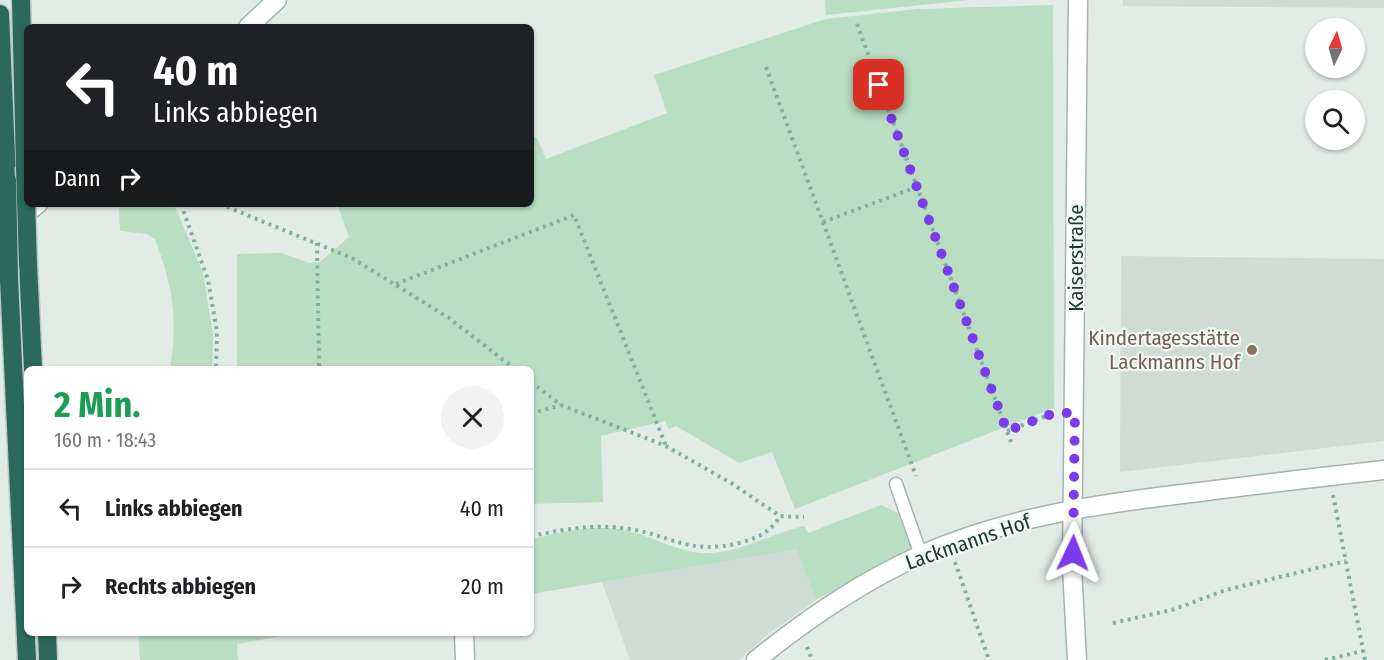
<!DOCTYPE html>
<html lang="de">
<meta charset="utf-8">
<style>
body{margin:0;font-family:"Fira Sans Condensed",sans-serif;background:#f2f2f2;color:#202124;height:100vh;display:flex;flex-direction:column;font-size:22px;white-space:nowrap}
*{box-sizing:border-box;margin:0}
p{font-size:20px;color:#757577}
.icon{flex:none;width:33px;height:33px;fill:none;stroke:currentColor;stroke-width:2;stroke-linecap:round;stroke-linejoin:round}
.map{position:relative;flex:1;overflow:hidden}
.sheet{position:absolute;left:24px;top:366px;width:510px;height:270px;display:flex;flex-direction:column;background:#fff;border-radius:9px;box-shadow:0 2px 4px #0004}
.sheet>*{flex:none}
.hud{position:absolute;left:24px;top:24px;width:510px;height:183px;border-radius:9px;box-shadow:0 2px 4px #0004;background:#202124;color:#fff;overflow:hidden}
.needle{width:39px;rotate:5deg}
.buttons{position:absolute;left:1305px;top:18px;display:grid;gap:12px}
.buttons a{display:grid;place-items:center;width:60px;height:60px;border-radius:50%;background:#fff;box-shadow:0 2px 4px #0004;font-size:30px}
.pin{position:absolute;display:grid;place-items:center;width:51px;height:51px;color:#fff;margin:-26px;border-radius:12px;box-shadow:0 3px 9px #0006}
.me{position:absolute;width:66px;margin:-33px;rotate:2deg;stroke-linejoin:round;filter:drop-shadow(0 0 4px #0008)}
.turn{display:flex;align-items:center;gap:21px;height:126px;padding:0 30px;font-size:27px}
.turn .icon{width:78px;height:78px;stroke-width:2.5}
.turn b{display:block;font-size:42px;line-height:51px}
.then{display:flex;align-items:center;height:57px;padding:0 30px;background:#0003;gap:12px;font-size:22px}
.round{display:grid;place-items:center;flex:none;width:63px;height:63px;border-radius:32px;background:#f2f2f2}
.summary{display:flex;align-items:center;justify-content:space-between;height:102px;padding:0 30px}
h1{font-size:36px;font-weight:700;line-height:45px;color:#1e9e55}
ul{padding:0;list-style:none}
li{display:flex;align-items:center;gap:18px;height:78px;padding:0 30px;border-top:2px solid #e0e0e0}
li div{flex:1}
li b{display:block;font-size:22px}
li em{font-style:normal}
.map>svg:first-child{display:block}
</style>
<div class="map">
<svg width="1384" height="660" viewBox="0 0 1384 660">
<rect width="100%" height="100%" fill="#e1ece6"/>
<!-- built -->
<g fill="#cfdcd5">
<path d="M1123,0H1384V8L1123,6Z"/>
<path d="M1121,256L1384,259V441L1120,472Z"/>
<path d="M798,548L816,600L767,635L739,660H630L602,582Z"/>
</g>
<!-- green -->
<g fill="#b9dec1">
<path d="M825,0H969L826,15Z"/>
<path d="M1053,5L1054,408L795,509L772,452L739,463L676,426L669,429L665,421L601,436L603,502L531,504V369H237V254L282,253L309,263L320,262L349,237L337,204H531V135L537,138L546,159L667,113L654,75L826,19L917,9Z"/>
<path d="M119,204H174L203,273L213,335L212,369H170C178,318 173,287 155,239L146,234L120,231Z"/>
<path d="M881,505L898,513L911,548L816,600L797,549L531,594V539C560,533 593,524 623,530C652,535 677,553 707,553C741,553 772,533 804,526L808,533Z"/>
<path d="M138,633H299L237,644L238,660H140Z"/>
</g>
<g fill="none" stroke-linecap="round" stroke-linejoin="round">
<!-- lane casing -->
<g stroke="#a3b4ad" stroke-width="15">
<path id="lane" d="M896,484L921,555"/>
</g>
<!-- street casing -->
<g stroke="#a3b4ad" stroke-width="21">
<g id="street">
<path d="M464,633L465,660"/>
<path d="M756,660C807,619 860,582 921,555C1009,516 1104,503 1199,492C1261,484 1322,477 1384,470"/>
<path d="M1077,660L1072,568L1078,0"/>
</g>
</g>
<!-- secondary casing -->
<g stroke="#9fb8ae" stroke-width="21">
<g id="secondary">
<path d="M248,27L277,0"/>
<path d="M16,221L38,204"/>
</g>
</g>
<!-- highway casing -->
<g stroke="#c1c9c6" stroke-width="21">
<g id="highway">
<path d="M21,0L25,167"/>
<path d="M0,14L7,180"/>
<path d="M28,264L33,369"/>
<path d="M9,279L27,660"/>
<path d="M47,633L48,660"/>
</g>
</g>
<!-- path -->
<g stroke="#80b1a0" stroke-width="4" stroke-dasharray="3 4.5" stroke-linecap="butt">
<path d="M857,24L1011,442"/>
<path d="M766,67L916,476"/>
<path d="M181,204L208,280L217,332L216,369"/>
<path d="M220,204L352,258L449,318L515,369"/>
<path d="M823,222L917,187"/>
<path d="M317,243L319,369"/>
<path d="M396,284L574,215L666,446"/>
<path d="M531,382L561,405L666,446L731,483L780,516L804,517"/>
<path d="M531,414L561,405"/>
<path d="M1007,431L1054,413"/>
<path d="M1333,495L1365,660"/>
<path d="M531,536C562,530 591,524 622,528C673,534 687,557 743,542C760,537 771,531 780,516"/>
<path d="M955,562L989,660"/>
<path d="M1113,623L1172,610L1226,590L1346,561"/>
<path d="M807,647L812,660"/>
<path d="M1325,660L1363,651"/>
</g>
<!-- lane -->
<use href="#lane" stroke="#fff" stroke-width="12"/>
<!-- street -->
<use href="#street" stroke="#fff" stroke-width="18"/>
<!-- secondary -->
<use href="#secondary" stroke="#fff" stroke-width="18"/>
<!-- highway -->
<use href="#highway" stroke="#2b6a5b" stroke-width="18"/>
<!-- highway-bridge casing -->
<g stroke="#c1c9c6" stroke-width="21" stroke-linecap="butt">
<g id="highway-bridge">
<path d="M25,167L28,264"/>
<path d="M7,180L9,279"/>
</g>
</g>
<!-- highway-bridge -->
<use href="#highway-bridge" stroke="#2b6a5b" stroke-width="18"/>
</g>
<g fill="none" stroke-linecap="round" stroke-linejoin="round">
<!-- route -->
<path stroke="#7c3aed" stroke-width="10" stroke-dasharray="0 18" d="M879,85L1007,431L1054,413H1075L1073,553"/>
</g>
<!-- markers -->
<circle fill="#8d6e63" stroke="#f1f8f5" stroke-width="2" cx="1252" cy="350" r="6"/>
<g text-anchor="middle" stroke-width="4.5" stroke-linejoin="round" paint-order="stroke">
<!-- street labels -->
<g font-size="21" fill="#203d34" stroke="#f1f8f5">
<text transform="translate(1076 258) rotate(-90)" y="7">Kaiserstraße</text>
<text transform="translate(968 542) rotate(-19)" y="7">Lackmanns Hof</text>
</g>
<!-- education labels -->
<g font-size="21" fill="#785e54" stroke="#f1f8f5" text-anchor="end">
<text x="1240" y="345">Kindertagesstätte<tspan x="1240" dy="24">Lackmanns Hof</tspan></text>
</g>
</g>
</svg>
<div class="buttons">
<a><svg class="needle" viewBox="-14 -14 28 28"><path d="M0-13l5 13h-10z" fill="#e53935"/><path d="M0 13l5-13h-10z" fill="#757577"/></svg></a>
<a><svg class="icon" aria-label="search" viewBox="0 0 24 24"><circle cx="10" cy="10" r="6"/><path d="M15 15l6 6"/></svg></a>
</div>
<div class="pin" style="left:879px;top:85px;background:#d93025"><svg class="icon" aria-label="arrive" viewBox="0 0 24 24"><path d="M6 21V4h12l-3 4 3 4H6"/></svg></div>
<svg class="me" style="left:1073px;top:553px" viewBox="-20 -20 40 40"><path d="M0-17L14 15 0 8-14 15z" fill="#7c3aed" stroke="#fff" stroke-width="4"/></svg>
<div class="hud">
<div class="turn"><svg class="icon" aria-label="left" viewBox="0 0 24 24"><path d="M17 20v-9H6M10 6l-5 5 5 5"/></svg><div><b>40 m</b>Links abbiegen</div></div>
<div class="then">Dann<svg class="icon" aria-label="right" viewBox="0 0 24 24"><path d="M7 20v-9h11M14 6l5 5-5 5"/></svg></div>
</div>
<section class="sheet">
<div class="summary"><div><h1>2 Min.</h1><p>160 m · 18:43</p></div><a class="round"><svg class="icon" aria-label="close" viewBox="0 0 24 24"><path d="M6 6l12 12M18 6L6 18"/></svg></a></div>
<ul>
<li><svg class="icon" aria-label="left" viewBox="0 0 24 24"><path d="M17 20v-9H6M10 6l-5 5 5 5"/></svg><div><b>Links abbiegen</b></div><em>40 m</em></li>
<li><svg class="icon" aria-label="right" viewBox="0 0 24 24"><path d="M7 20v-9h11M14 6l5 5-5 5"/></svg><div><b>Rechts abbiegen</b></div><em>20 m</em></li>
</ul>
</section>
</div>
